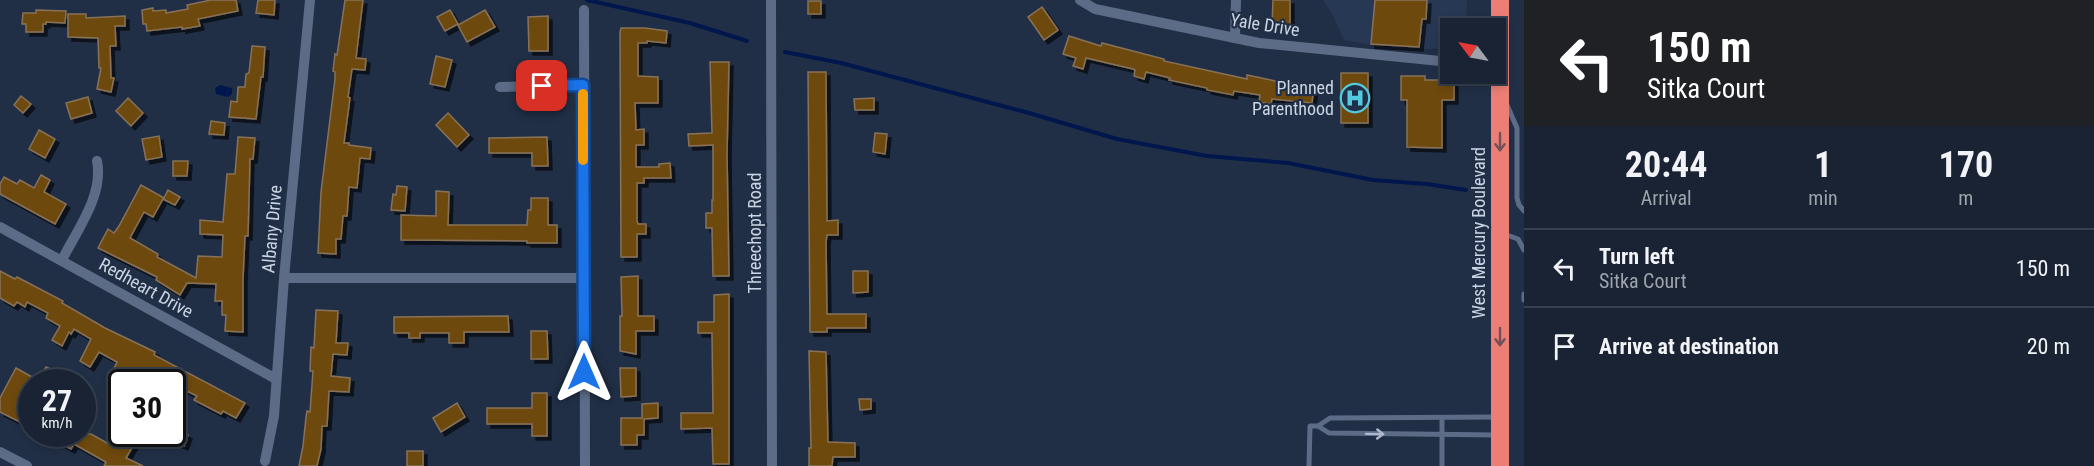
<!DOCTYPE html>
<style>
body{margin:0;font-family:"Roboto Condensed",sans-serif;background:#262f40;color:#f1f3f6;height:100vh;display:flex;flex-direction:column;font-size:22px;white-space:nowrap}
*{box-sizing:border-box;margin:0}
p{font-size:20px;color:#9fa4ac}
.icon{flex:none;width:33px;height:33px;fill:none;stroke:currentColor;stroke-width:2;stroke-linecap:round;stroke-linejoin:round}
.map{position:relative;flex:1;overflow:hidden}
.drawer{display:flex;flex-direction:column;background:#192334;width:570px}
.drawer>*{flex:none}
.hud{background:#202124;color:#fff;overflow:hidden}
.needle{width:39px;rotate:302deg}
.fabs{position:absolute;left:1440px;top:18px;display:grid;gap:12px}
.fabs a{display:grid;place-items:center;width:66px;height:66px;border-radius:0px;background:#192334;box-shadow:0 3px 9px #0003,0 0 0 2px #37404f;font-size:30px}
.speed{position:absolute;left:18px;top:369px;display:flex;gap:12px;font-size:30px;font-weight:700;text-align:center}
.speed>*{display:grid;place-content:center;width:78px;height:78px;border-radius:50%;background:#192334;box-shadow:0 3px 9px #0003,0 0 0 2px #37404f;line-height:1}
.speed small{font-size:15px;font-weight:400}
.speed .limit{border:3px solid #111;border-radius:9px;background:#fff;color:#111}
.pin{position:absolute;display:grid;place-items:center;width:51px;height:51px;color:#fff;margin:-26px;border-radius:12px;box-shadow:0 3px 9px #0006}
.me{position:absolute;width:66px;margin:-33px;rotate:0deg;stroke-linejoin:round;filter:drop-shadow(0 0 4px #0008)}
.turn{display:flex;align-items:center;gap:21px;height:126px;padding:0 24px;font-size:27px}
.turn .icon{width:78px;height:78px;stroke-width:2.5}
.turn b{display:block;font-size:42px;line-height:51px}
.eta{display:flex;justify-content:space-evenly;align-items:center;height:102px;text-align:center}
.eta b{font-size:36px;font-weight:700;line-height:42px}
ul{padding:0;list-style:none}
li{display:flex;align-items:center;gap:18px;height:78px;padding:0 24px;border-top:2px solid #37404f}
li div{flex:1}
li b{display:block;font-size:22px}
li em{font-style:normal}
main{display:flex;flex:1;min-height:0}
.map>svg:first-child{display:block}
</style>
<main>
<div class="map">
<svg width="1524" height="466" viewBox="0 0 1524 466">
<defs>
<filter id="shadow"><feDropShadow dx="4" dy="4" stdDeviation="0" flood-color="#0009"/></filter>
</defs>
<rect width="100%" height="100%" fill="#212f46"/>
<!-- built -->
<path fill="#273855" d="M1323,0H1467L1466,28H1450V48L1426,49L1372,45L1344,40L1333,15Z"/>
<!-- water -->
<path fill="#00174e" d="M220,85L232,88V94L228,97L216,94L215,88Z"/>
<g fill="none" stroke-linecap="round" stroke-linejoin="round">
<!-- stream -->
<g stroke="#00174e" stroke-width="4">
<path d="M587,0L690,23L747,41"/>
<path d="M785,52L841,63L1029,113L1117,139L1207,156L1288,163L1373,180L1427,184L1466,190"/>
</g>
</g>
<!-- building -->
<g fill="#6e4a11" stroke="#877258" stroke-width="1.5" filter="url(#shadow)">
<path d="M211,0H236L238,11L198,19L200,26L182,29V27L147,31L146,24H143L142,10L153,8V11L166,10V13L188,9L187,5Z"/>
<path d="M258,0H275L274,15L256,13Z"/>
<path d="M345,0H363L356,58L366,59L365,70L352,69L348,97L350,98L344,143H349V145L371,148L370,159L360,158L357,188L349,187L347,216H343L341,239H336V254L318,253L321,192L335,79V72L333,71L335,54L337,55Z"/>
<path d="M1273,0H1290V25H1272Z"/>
<path d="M1375,0H1427L1426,19H1422L1419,47L1371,44Z"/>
<rect x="808" y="1" width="13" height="13"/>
<path d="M1042,7L1058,30L1044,40L1028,17Z"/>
<path d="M36,10L66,11L65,23L46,22V24H43V32H26V24H22L23,13H36Z"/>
<path d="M450,10L458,24L445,31L437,17Z"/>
<path d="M485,10L495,27L467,42L458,25Z"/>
<path d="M68,14H86V18L125,16V26H115L116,46H110L111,78H114L111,92L97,89L101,68H99L98,38L68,37Z"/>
<path d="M548,16V51H529L528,17Z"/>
<path d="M621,28H645L667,31L666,43L647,41V43H638V76L658,77V103H635L636,130L644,129V145H636V167H659V164L670,163L671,178H644V183H637V221L638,224H646V234H637V257H621L620,32Z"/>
<path d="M1069,36L1101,46L1102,43L1164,59V61L1247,79V75L1275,81L1314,85L1312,103L1272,99L1271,104L1259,102L1260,95L1234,91L1233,95L1207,90V88L1169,80L1170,78L1146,72L1144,79L1134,76L1135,70L1133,69L1086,58L1083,69L1073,66L1076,58L1063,54Z"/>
<path d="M252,46L265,47L263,77H261L256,119L229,117L231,101L237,102L238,87H245L246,74L249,73Z"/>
<path d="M436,56L452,60L445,87L430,84Z"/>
<path d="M710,62H729L727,154L729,276H713L712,228H706V213H712V200H713V145L689,146L688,134L712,133Z"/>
<path d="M808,72H826L827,221L838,220V235H827L826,242L827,314H866V328H827V332H810Z"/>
<rect x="1341" y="73" width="27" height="50"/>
<path d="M1401,76H1425V80H1454V100H1442V148L1407,147V100H1401Z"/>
<path d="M21,96L31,104L23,113L14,105Z"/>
<path d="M88,97L92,113L71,119L66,103Z"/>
<path d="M128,98L143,113L131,126L116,111Z"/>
<path d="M874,98V110H855L854,99Z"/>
<path d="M448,113L469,135L457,147L436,125Z"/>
<path d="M211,121L225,123L224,135L209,134Z"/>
<path d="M39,130L55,139L45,158L29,149Z"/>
<path d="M875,133L887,134L885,154L873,152Z"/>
<path d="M159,136L162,157L146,160L142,139Z"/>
<path d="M238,137L255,138L253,159H250L248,236H245L243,279V332L225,331L226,315H222V301H215L216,284L187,283L180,295L156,280L157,277L98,248L108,229L114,233L119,226L141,185L164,198L168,190L180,197L175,205L163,199L153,217L144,212L130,238L158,254L157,257L196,278L198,256L222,257L223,235L200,234V220L223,222L227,174H235Z"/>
<path d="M547,137L548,166H532V153H489V138Z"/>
<path d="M173,161H188L187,176H173Z"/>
<path d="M41,175L50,180L44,192L66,204L55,224L0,194V184L4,177L17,184L20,180L34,188Z"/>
<path d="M397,186L407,187L405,211L391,210L393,194L396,195Z"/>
<path d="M436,191L449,192L448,225H527L528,210H531V198H548V225H557V243H527V241L401,240V215L436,216Z"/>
<path d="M0,271L15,279L17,277L63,301L62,303L105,328L155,352L154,355L245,403L236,418L223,411L221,414L194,400L197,396L142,369L141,371L134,368L132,370L125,382H122V385L118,383L116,387L107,383L117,362L99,352L90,367L80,361L91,339L74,329L71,334L69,332L62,346L52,340L60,326L46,318L48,313L27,302L25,307L17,302L14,306L0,298Z"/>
<path d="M853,271H868V292L853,293Z"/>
<path d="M638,276V316H654V331H636V354L620,351V316H622L621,277Z"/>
<path d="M729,294V464H713L712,428L681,429V413H713L712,333H698V322H714V295Z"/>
<path d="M316,310L338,311L336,343H348L347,355L333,354L331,376L350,378L349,392L329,391L327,426H322L321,449L317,466H299L303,446L306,417L307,411L310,412L313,371H310L311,347L314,348Z"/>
<path d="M508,316L509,332H464V343H449V333H420V338H409V333H394V317Z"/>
<path d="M531,331H547L548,359H531Z"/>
<path d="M809,351L826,352L828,442L855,443V457H833L832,466H809V448H811Z"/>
<path d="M46,367L59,373L54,382H46L40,379Z"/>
<path d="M16,368L32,377V419L28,426L0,412V398Z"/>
<path d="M620,368H636V396L621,397Z"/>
<path d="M532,393H547V436H532V424H487V408H532Z"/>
<path d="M859,399H871V409L860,410Z"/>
<path d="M457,403L465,417L441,432L433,418Z"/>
<path d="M658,403V418L644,419V435H637V445H621V418H642V404Z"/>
<path d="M177,430L188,435L184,446L172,441Z"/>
<path d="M43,434H91L116,448L125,434H140L126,458L143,466H104L106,462L74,444L71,449Z"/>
<rect x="407" y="451" width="16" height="15"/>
</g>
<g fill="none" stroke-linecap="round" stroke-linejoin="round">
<!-- lane -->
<g stroke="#5c6c87" stroke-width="5">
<path d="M1507,105L1517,128V198L1519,205L1524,211"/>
<path d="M1504,234L1518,239L1524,250"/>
<path d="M1524,294V300"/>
<path d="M1442,418V466"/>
<path d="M1318,426L1329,433L1497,435"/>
<path d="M1309,466L1310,426H1318L1330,418L1497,417"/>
</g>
<!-- street -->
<g stroke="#5c6c87" stroke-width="10">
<path d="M771,0L772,466"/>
<path d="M1080,0L1095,9L1259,43L1450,62"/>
<path d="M584,10L585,466"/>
<path d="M1235,38L1236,0"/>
<path d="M500,87L583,85"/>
<path d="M0,227L276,379"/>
<path d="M62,260C77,230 104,195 97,161"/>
<path d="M284,278H583"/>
<path d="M0,452L27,466"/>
<path d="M265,461L274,416L284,278L310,0"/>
</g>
<!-- highway -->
<path stroke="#eb7f76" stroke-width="18" d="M1500,0V466"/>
</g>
<!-- one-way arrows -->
<defs><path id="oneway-shaft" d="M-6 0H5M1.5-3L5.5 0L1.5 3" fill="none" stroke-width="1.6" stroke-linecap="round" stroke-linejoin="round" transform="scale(1.5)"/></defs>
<g stroke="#724f59">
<use href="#oneway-shaft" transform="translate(1500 142) rotate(90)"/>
<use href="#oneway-shaft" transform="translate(1500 337) rotate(90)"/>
</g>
<use stroke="#aebacc" href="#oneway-shaft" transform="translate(1375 434) rotate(1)"/>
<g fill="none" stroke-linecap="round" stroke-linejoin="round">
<!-- route casing -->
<g stroke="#114b97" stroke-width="15">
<path id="route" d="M542,86L583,85L584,372"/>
</g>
<!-- route -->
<use href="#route" stroke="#1a73e8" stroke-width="10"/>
<!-- slow -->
<path stroke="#f59e0b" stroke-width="10" d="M583,160V94"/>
</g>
<!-- icons -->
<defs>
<g id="hospital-ring" transform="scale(1.5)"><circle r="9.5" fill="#212f46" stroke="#54cade" stroke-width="1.5"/><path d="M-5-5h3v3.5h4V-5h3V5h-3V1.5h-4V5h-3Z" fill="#54cade"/></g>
</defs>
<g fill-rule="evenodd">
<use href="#hospital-ring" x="1355" y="98"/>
</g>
<g text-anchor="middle" stroke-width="4.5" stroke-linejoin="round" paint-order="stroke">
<!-- street labels -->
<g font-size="18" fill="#cad4e3" stroke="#212f46">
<text transform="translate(1265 25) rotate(9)" y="6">Yale Drive</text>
<text transform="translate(272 229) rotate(-85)" y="6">Albany Drive</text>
<text transform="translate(755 233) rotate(-90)" y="6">Threechopt Road</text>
<text transform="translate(1479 233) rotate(-90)" y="6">West Mercury Boulevard</text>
<text transform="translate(146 288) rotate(29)" y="6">Redheart Drive</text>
</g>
<!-- poi labels -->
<g font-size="18" fill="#cad4e3" stroke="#212f46" text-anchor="end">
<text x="1334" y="94">Planned<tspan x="1334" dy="21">Parenthood</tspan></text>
</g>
</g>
</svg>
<div class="fabs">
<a><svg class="needle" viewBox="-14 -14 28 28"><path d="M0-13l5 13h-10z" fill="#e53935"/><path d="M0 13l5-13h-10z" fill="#9fa4ac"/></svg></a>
</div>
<div class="speed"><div>27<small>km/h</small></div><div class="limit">30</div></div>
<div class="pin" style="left:542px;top:86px;background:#d93025"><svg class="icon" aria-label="arrive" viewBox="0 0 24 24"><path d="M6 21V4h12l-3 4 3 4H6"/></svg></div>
<svg class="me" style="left:584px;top:372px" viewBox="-20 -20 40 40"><path d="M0-17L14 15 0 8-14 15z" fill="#1a73e8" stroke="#fff" stroke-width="4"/></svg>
</div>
<section class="drawer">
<div class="hud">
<div class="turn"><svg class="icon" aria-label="left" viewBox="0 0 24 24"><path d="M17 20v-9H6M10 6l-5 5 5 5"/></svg><div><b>150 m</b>Sitka Court</div></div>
</div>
<div class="eta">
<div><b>20:44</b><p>Arrival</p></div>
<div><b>1</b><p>min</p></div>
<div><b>170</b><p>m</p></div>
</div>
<ul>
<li><svg class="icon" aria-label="left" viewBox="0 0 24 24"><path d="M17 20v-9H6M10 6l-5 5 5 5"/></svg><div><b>Turn left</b><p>Sitka Court</p></div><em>150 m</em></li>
<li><svg class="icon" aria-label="arrive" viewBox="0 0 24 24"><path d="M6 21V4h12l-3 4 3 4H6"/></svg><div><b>Arrive at destination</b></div><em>20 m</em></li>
</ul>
</section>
</main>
